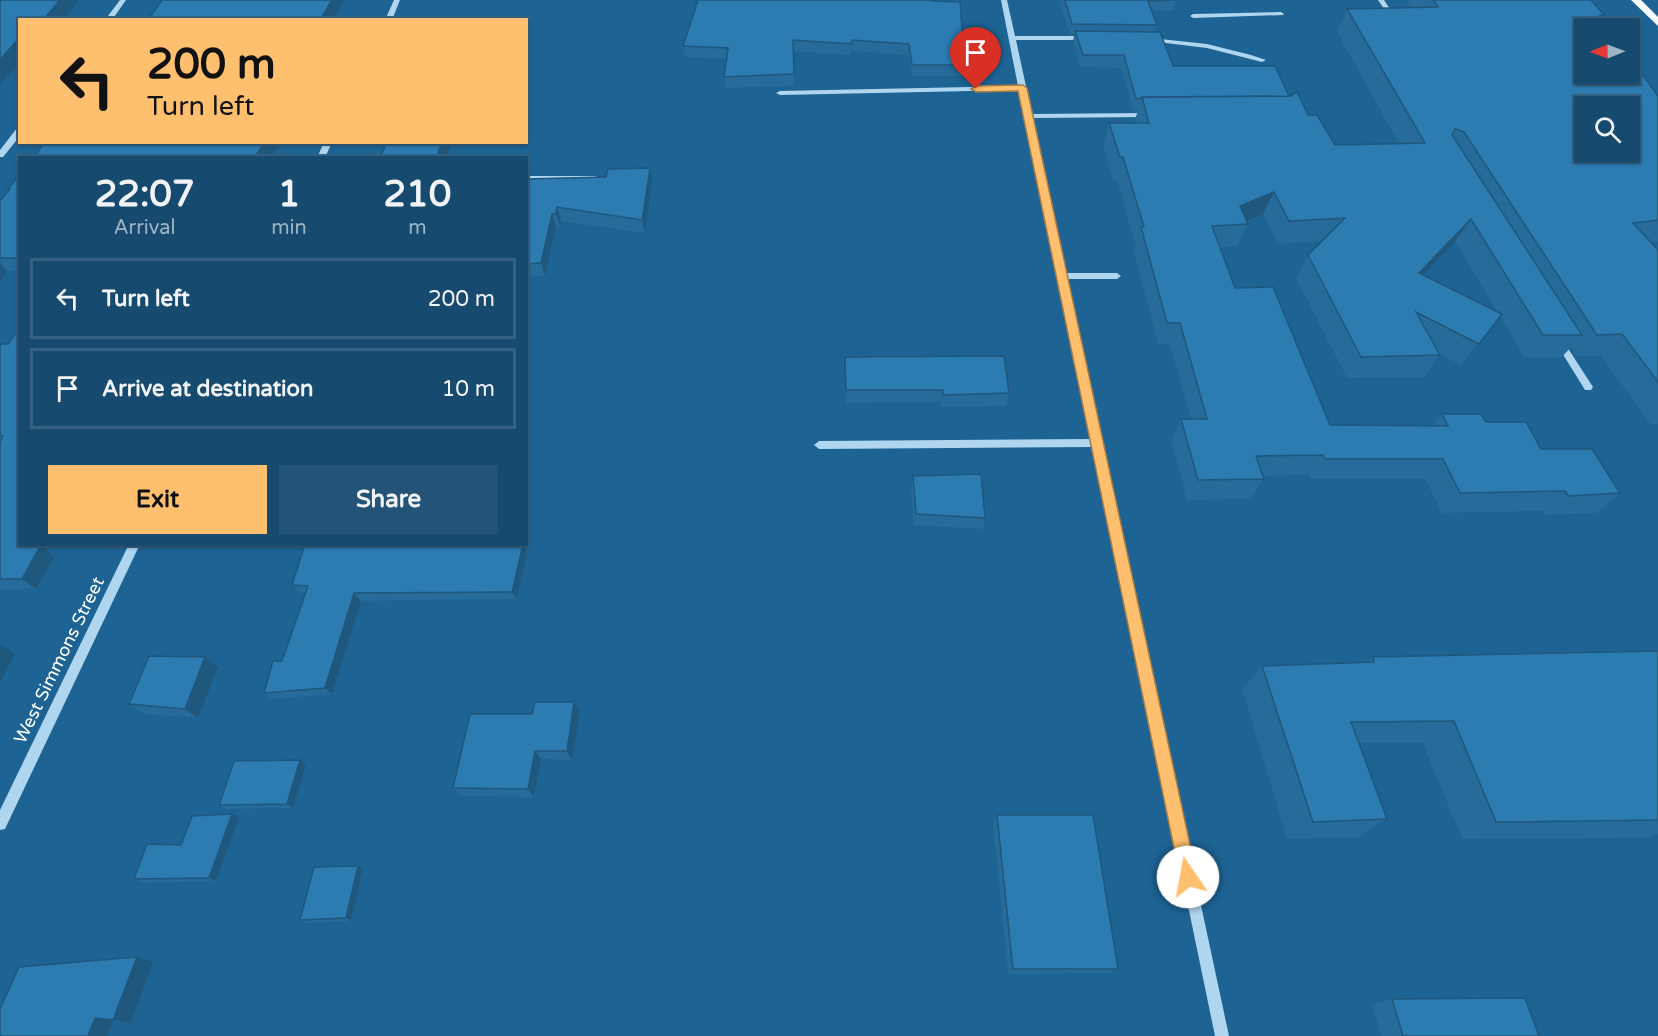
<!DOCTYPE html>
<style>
body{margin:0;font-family:"Varela Round",sans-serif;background:#235477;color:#f1f3f6;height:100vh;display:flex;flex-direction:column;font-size:22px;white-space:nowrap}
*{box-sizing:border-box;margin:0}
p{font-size:20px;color:#9eb3c3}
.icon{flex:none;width:33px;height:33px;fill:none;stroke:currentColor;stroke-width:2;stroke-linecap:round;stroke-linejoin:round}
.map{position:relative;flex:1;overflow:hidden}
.drawer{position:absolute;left:18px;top:156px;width:510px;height:390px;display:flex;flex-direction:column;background:#164a6f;border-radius:0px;box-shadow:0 2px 4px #0004,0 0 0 2px #356282}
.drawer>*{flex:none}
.guide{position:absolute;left:18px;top:18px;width:510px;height:126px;border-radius:0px;box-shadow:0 2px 4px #0004,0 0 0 2px #356282;background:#febf6e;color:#111;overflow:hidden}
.needle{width:39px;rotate:269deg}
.buttons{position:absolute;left:1574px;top:18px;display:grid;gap:12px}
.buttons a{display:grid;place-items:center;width:66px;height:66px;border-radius:0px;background:#164a6f;box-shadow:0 2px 4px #0004,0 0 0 2px #356282;font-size:30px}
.pin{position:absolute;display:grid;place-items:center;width:51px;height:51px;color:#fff;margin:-62px -26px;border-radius:50% 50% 50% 0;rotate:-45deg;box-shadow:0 0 6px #0007}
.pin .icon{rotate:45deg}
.me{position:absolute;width:66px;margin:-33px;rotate:348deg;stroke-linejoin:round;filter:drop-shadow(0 0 4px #0008)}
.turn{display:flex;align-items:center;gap:21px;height:126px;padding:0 30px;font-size:27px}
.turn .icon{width:78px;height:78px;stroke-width:2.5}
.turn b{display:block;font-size:42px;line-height:51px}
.eta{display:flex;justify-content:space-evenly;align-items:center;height:102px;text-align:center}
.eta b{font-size:36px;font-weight:700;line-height:42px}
.action{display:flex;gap:12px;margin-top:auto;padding:12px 30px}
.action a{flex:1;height:69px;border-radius:0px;background:#febf6e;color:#111;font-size:24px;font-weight:700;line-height:69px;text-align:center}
.action a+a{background:#235477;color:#f1f3f6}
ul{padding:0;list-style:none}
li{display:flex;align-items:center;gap:18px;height:81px;margin:0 12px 9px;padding:0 18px;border:3px solid #356282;border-radius:0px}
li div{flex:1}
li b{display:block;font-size:22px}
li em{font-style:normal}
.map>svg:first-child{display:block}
</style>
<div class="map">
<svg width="1658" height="1036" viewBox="0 0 1658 1036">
<rect width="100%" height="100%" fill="#1d6394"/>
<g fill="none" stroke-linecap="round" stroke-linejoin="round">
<!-- minor -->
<g fill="#afd5ef" fill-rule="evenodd">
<path d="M120,0H126L112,20H105Z"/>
<path d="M394,0H400L392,20H385Z"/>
<path d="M1001,0H1007L1015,36H1087L1090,38L1087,40H1016L1032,114L1148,113L1152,115L1148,117L1033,118L1066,273H1117L1121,276L1117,279H1067L1229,1036H1215L1093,447L819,449L814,445L819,441L1091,439L1019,90L780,95L776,93L780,91L1018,86Z"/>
<path d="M1378,0H1384L1392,12L1391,13H1387Z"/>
<path d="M1281,12L1284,14L1283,15L1193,18L1190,16L1193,14Z"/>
<path d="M1151,38L1207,44L1251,55L1266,60L1262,62L1207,48L1149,41V39Z"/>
<path d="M17,128H20V136L3,157H0V150Z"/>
<path d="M324,142H332L325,158H317Z"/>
<path d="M526,176H595L599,178L595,180H526Z"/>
<path d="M1559,338L1562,339L1591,384L1593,387L1591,390H1585L1556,343L1554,341Z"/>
<path d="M129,544H140L5,829L0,830V810Z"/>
</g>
<!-- major -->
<path fill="#f7fbff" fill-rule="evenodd" d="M1631,0H1641L1658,17V26Z"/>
</g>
<!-- wall -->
<g fill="#266b99" fill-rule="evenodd">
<path d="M932,0L965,65L964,76H912L909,55L851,51V55L793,51L794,86L725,88L724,77L727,59L685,57L683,46Z"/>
<path d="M1059,0H1177L1173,11H1152L1157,25L1155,32L1173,66L1289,96L1308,115L1335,145L1399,144L1337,32L1347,9L1411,8L1406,0H1591L1604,15L1602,18L1658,96V241H1650L1658,250V424L1651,425L1601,356H1576L1571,347L1562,357H1524L1500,316L1461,365L1440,354V355L1424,377L1347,378L1296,278L1308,255L1322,241L1278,244L1263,214L1247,222L1248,224L1237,246L1220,247L1235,288L1330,425L1432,426L1442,414L1486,422L1541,449L1620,493L1597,513L1545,515L1543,511L1441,513L1426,479H1310L1309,475L1263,476L1264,479L1251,499L1187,500L1171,440L1181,419H1191L1170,345L1158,344L1133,249L1135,244L1117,180H1113L1103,146L1109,123H1136L1135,119L1138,111H1133L1121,68L1080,67L1073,43L1074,34H1070ZM1455,241L1497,312L1423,275Z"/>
<path d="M20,174V271H7L0,281V201L9,190L8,189Z"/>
<path d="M526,179L652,182L645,233L561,221L560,227H556L545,276L526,277Z"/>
<path d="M0,344L20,544H49L46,550L54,557L36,589H0Z"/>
<path d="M845,357L1009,393L1006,406L941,407V402L846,403Z"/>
<path d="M913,476L985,518L983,529L914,525L911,488Z"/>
<path d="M305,544H378L377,547L527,552L517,599L361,601L332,694L272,699L264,693L282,661L306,593L299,592L292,585Z"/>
<path d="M1658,651V834H1655L1646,838L1462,839L1423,743H1359L1387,819L1358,837L1287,839L1242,689L1262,666L1367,663L1373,657Z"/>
<path d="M205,657L218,667L198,718L144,714L129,704Z"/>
<path d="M580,711L572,760L541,759L534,797L461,796L453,788L532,714Z"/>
<path d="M306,764L293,808L226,809L219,805Z"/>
<path d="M997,815L1118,969L1111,973L1008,974L993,823Z"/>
<path d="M239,818L216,881L142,883L134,879L181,845Z"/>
<path d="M358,866L363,869L351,921L306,923L300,920Z"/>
<path d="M153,962L131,1023L113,1021L0,1036Z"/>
<path d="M1392,999L1539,1036H1381L1372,1004Z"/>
</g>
<!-- shaded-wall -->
<g fill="#1f577d">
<path d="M60,0H79L63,20H43Z"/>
<path d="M332,0H344L333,20H320Z"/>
<path d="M20,37V62L0,85V60Z"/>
<path d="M265,142H281L270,158H254Z"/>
<path d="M442,142H452L447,158H436Z"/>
<path d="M650,168L652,182L645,233L642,220Z"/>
<path d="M1274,192L1263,214L1241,224L1240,206Z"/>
<path d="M557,207L561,221L560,227L556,214Z"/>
<path d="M552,214L556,227L545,276L541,263Z"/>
<path d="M1471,219L1455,241L1404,296L1419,273Z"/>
<path d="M0,263L7,271L0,281Z"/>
<path d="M29,544H49L46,550L54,557L36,589L22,579Z"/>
<path d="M369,544H378L375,555L369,547Z"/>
<path d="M523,544L527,552L517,599L512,592Z"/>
<path d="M354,593L361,601L332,694L325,688Z"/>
<path d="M0,644L15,654L0,682Z"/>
<path d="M205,657L218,667L198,718L185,709Z"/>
<path d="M574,702L580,711L572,760L567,751Z"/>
<path d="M535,751L541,759L534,797L528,789Z"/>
<path d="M300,760L306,764L293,808L287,804Z"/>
<path d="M232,814L239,818L216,881L209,878Z"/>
<path d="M358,866L363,869L351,921L346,918Z"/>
<path d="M137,957L153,962L131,1023L113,1020Z"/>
<path d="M95,1018L113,1021L107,1036H88Z"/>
</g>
<!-- building -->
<g fill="#2c7cb2" stroke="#1f577d" stroke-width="1.5" fill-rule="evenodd">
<path d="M2,0H60L43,20H20V37L0,60V2Z"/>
<path d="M162,0H332L320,20H148Z"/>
<path d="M698,0H932V1L960,2L965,65H912L909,44L852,40L851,44L793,40L794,74L724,77L728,48L683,46Z"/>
<path d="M1065,0H1176L1148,1L1157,25L1072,24Z"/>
<path d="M1433,0H1591L1604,15H1600L1610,28H1584V74H1629V56L1658,96V220L1633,223L1658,250V382L1622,334L1597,335L1464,132L1455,129L1452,135L1582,335H1543L1471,219L1419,273L1502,314L1479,344L1416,312L1440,355L1361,357L1308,255L1345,218L1289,221L1274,192L1240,206L1248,224L1212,226L1235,288L1273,287L1330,425L1448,426L1442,414H1481L1486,422H1526L1541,449H1592L1620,493L1568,496L1565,491L1460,493L1443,459H1325L1323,455L1256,456L1264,479L1198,480L1181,419H1207L1180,323H1167L1141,227H1144L1123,157H1120L1109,123H1149L1142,97L1291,96L1297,92L1308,115H1317L1335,145L1425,143L1347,9L1438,7ZM1584,106H1629V152H1584Z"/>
<path d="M1075,31L1160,32L1173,66H1275L1289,96L1142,97L1141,98L1136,99L1124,55H1083Z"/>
<path d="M45,142H265L254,158H33Z"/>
<path d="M387,142H442L436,158H380Z"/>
<path d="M650,168L642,220L557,207L556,214H552L541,263L526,264V179L606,177L608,169Z"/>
<path d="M20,174V258H0V201L10,189H8Z"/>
<path d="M20,327V544L40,546L22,579H0V442L3,436H0V344H8Z"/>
<path d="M1004,356L1009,393L943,395V390H846L845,357Z"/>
<path d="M981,474L985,518L916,514L913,476Z"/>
<path d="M305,544H369V547L443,545L444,544H523L512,592L354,593L325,688L264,693L273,661H282L308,586L292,585Z"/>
<path d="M1658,651V820L1496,822L1454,721L1351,722L1387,819L1313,822L1262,666L1374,662L1373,657Z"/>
<path d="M149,656L205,657L185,709L129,704Z"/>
<path d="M535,702H574L567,751H535L528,789L453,788L470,714H532Z"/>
<path d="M300,760L287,804L219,805L234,761Z"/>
<path d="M232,814L209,878L134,879L147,844L181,845L192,816Z"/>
<path d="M997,815H1093L1118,969H1013Z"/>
<path d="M358,866L346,918L300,920L314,867Z"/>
<path d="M137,957L113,1020L95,1018L88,1036H0V1009L19,967Z"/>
<path d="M1525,998L1539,1036H1403L1392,999Z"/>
</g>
<!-- route -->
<path fill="#febf6e" stroke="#a57c48" stroke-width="1.5" d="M1023,85L1027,88L1197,877L1194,883L1188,885L1182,883L1180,877L1018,91L976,92L971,89L976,86Z"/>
<g text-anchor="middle" stroke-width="6" stroke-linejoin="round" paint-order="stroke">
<!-- street labels -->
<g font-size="18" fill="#fff" stroke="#1d6394">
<text transform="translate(59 660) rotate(-64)" y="6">West Simmons Street</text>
</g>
</g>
</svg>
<div class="buttons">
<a><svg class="needle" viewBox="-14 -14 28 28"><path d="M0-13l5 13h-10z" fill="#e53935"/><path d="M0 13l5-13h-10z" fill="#9eb3c3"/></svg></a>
<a><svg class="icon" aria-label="search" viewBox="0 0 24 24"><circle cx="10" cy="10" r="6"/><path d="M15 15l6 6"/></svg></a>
</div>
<div class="pin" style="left:976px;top:89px;background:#d93025"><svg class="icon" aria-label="arrive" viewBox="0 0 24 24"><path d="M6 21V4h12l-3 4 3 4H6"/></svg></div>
<svg class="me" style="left:1188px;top:877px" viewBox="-20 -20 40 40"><circle r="19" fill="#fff"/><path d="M0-13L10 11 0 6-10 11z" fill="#febf6e"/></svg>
<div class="guide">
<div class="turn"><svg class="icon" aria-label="left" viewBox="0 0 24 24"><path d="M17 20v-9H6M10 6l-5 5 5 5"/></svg><div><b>200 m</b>Turn left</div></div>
</div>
<section class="drawer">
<div class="eta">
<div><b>22:07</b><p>Arrival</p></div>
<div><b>1</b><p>min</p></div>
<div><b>210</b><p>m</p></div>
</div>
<ul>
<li><svg class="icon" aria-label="left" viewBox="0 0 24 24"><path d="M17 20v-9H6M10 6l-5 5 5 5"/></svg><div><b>Turn left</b></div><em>200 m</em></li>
<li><svg class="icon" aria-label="arrive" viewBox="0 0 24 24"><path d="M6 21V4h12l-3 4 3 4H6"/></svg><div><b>Arrive at destination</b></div><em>10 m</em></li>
</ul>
<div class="action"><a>Exit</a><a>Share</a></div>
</section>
</div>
